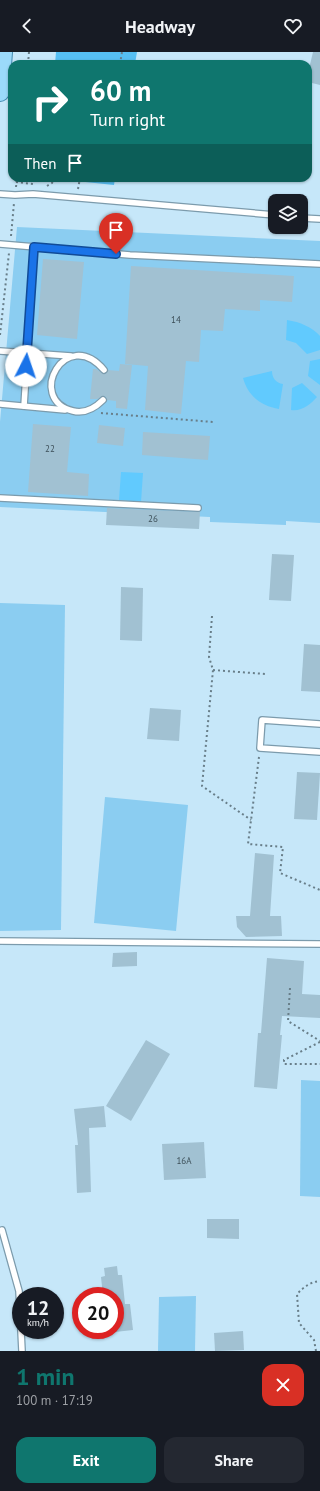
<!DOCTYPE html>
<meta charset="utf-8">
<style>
body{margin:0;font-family:"PT Sans",sans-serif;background:#242831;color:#f1f3f6;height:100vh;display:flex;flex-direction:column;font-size:15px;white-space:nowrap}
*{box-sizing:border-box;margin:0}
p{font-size:13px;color:#9ea1a6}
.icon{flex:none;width:22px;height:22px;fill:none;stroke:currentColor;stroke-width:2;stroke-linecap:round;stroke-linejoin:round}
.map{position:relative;height:1299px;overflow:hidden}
.panel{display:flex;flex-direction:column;background:#171b24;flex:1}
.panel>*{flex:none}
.hud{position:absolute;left:8px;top:8px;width:304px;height:122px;border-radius:12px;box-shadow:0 1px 3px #0004;background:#0f766e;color:#fff;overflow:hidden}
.fabs{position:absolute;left:268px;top:142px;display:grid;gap:8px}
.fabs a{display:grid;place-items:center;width:40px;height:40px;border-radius:8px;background:#171b24;box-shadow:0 1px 3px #0004;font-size:20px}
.speed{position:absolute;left:12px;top:1235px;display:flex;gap:8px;font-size:20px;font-weight:700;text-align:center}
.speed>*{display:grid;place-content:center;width:52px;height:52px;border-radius:50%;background:#171b24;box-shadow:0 1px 3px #0004;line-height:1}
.speed small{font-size:10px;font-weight:400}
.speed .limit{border:6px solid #d22;background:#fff;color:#111}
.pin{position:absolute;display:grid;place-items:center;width:34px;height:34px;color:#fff;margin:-41px -17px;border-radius:50% 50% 50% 0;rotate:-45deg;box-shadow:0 0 4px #0007}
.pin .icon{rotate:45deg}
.me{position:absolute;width:44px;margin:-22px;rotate:4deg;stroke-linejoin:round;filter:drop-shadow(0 0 3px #0008)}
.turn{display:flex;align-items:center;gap:14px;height:84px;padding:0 16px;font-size:18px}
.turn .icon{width:52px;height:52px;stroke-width:2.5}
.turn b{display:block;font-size:28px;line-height:34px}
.then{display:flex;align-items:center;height:38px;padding:0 16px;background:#0003;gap:8px;font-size:15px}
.round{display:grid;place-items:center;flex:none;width:42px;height:42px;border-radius:12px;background:#242831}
.head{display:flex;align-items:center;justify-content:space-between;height:68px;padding:0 16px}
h1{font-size:24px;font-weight:800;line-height:30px;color:#0f766e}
.primary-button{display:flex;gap:8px;margin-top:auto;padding:8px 16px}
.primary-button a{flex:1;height:46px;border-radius:12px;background:#0f766e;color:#fff;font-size:16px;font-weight:800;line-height:46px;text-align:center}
.primary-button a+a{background:#242831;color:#f1f3f6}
header{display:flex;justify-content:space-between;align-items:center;height:52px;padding:0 16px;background:#171b24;font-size:18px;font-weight:800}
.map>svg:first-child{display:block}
</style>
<header><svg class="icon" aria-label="back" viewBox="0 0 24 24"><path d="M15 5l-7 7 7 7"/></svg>Headway<svg class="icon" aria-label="heart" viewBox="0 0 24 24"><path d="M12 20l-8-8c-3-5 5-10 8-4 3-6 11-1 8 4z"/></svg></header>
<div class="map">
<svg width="320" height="1299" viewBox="0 0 320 1299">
<rect width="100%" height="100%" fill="#c6e7f9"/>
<!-- green -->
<g fill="#8bcdf1">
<path d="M17,175L320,189V471L286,469V473L210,470V465L0,455V370Z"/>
<path d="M0,551L65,553L61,878L0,879Z"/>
<path d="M105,745L188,753L176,879L94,871Z"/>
<path d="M301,1028L320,1029V1145L300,1144Z"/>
<path d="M196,1244L195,1299H158L159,1245Z"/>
</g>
<!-- forest -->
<g fill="#56bff3">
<path d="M56,0H137L135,12H55Z"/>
<path d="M47,126H115L114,133Z"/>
</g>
<!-- water -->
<g fill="#61cafe">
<path d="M287,268C300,270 312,275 320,284V298L307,302L296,291L286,288Z"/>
<path d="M320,307V333L308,324L310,309Z"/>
<path d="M272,319C272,326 276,331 283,332L279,357C261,354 248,344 243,326Z"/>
<path d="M302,331L317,345C311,352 301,360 291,358L292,336Z"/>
<path d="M121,420L143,421L141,450L119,448Z"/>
</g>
<!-- building -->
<g fill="#a1c1d2">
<path d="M313,0H320V33L308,30V21Z"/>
<path d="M43,207L84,210L77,287L37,283Z"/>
<path d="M131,214L294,224L292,250L260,248V259L225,257L223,279L201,278L199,310L186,309L181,362L145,358L148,314L125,312Z"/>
<path d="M120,312L132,313L127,357L116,356V349L107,348L106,345L104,344L97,347H90L93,317H96L102,321L105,322L108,318L119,319Z"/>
<path d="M33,372L71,375L67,420L89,422L88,444L28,440Z"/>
<path d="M99,373L125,376L123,394L97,391Z"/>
<path d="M143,380L210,384L208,408L142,403Z"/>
<path d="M107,456L200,460L199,477L106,473Z"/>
<path d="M272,502L294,503L291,549L269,548Z"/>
<path d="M121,535L143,536L142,589L120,588Z"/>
<path d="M304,592L320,593V640L301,639Z"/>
<path d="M150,656L181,658L179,689L147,687Z"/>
<path d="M297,720L320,721L317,768L294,767Z"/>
<path d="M255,801L274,803L270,864H281L282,884L246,885L237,875L236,864H250Z"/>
<path d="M137,900V914L112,915L113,901Z"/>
<path d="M267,906L304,909L302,942L320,943V966L282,964L280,983H282L277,1037L254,1035L258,981H261Z"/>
<path d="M146,988L170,1002L131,1069L106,1054Z"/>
<path d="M104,1054L106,1075L89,1076L91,1140L77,1141L75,1093H78L74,1057Z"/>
<path d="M204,1090L206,1126L164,1128L162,1092Z"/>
<path d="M207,1167H239V1187L207,1186Z"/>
<path d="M117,1214L118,1223H122L125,1252H130L133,1278L115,1280V1244H103L101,1225L105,1224L104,1216Z"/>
<path d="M243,1279L244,1298L215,1299L214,1281Z"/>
</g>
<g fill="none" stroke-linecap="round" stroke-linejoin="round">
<!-- lane casing -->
<g stroke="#7c9bac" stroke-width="8">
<g id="lane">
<path d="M0,142L15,143L33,142L275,163"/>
<path d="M301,166L320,167"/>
<path d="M0,192L130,203L320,212"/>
<path d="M0,299L71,304"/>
<path d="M103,348C95,356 85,362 73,359C25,347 66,273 104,318"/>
<path d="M0,352L65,358"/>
<path d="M24,354L34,195"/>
<path d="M0,446L198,456"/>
<path d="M320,672L262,668L260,696L320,700"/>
<path d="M0,889L320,892"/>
<path d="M2,1178L19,1239L22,1299"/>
</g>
</g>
<!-- primary casing -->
<g stroke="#428bb0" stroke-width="20">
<path id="primary" d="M0,40L3,0"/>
</g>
<!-- path -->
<g stroke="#687e89" stroke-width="2" stroke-dasharray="2 3" stroke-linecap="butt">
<path d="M28,12L29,0"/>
<path d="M120,12L122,0"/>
<path d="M16,130L33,132"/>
<path d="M47,134L52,131L55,126"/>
<path d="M16,135L17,126"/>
<path d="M78,137L80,126"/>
<path d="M11,184L14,151"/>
<path d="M0,283L9,201"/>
<path d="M101,361L213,370"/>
<path d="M212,564L209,605L213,618L202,734L251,768"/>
<path d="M213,618L266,622"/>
<path d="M259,705L248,792L283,795L280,821L320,838"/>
<path d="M290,936L288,969L320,989"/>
<path d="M320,990L284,1008V1012H320"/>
<path d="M316,1299L314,1288L299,1271L297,1242C304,1235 310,1230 320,1229"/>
</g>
<!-- lane -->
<use href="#lane" stroke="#fff" stroke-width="5.5"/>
<!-- primary -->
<use href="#primary" stroke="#9bdafa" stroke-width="18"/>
</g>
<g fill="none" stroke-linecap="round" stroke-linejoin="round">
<!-- route casing -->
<g stroke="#114b97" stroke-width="10">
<path id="route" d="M26,314L34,195L116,202"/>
</g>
<!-- route -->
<use href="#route" stroke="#1a73e8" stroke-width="7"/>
</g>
<g text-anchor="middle" stroke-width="3" stroke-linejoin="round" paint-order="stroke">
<!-- number labels -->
<g font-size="9" fill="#3b4d56">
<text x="176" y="271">14</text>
<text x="50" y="400">22</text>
<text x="153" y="470">26</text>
<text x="184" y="1112">16А</text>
</g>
</g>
</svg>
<div class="fabs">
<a><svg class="icon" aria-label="layers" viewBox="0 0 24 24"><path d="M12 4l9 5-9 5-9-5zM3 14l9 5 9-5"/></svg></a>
</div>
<div class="speed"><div>12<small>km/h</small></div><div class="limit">20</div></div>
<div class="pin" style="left:116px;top:202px;background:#d93025"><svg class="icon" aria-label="arrive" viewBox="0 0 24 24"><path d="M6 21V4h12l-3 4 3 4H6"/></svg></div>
<svg class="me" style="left:26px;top:314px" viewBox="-20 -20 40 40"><circle r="19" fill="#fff"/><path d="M0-13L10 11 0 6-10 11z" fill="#1a73e8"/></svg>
<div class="hud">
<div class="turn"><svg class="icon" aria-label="right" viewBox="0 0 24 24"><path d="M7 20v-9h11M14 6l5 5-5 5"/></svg><div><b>60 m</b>Turn right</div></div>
<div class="then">Then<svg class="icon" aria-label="arrive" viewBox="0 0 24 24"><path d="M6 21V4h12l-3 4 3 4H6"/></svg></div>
</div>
</div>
<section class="panel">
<div class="head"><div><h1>1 min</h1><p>100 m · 17:19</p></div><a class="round" style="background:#d93025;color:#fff"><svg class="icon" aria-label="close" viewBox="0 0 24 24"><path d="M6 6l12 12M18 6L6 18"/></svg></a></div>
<div class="primary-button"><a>Exit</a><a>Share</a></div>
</section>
